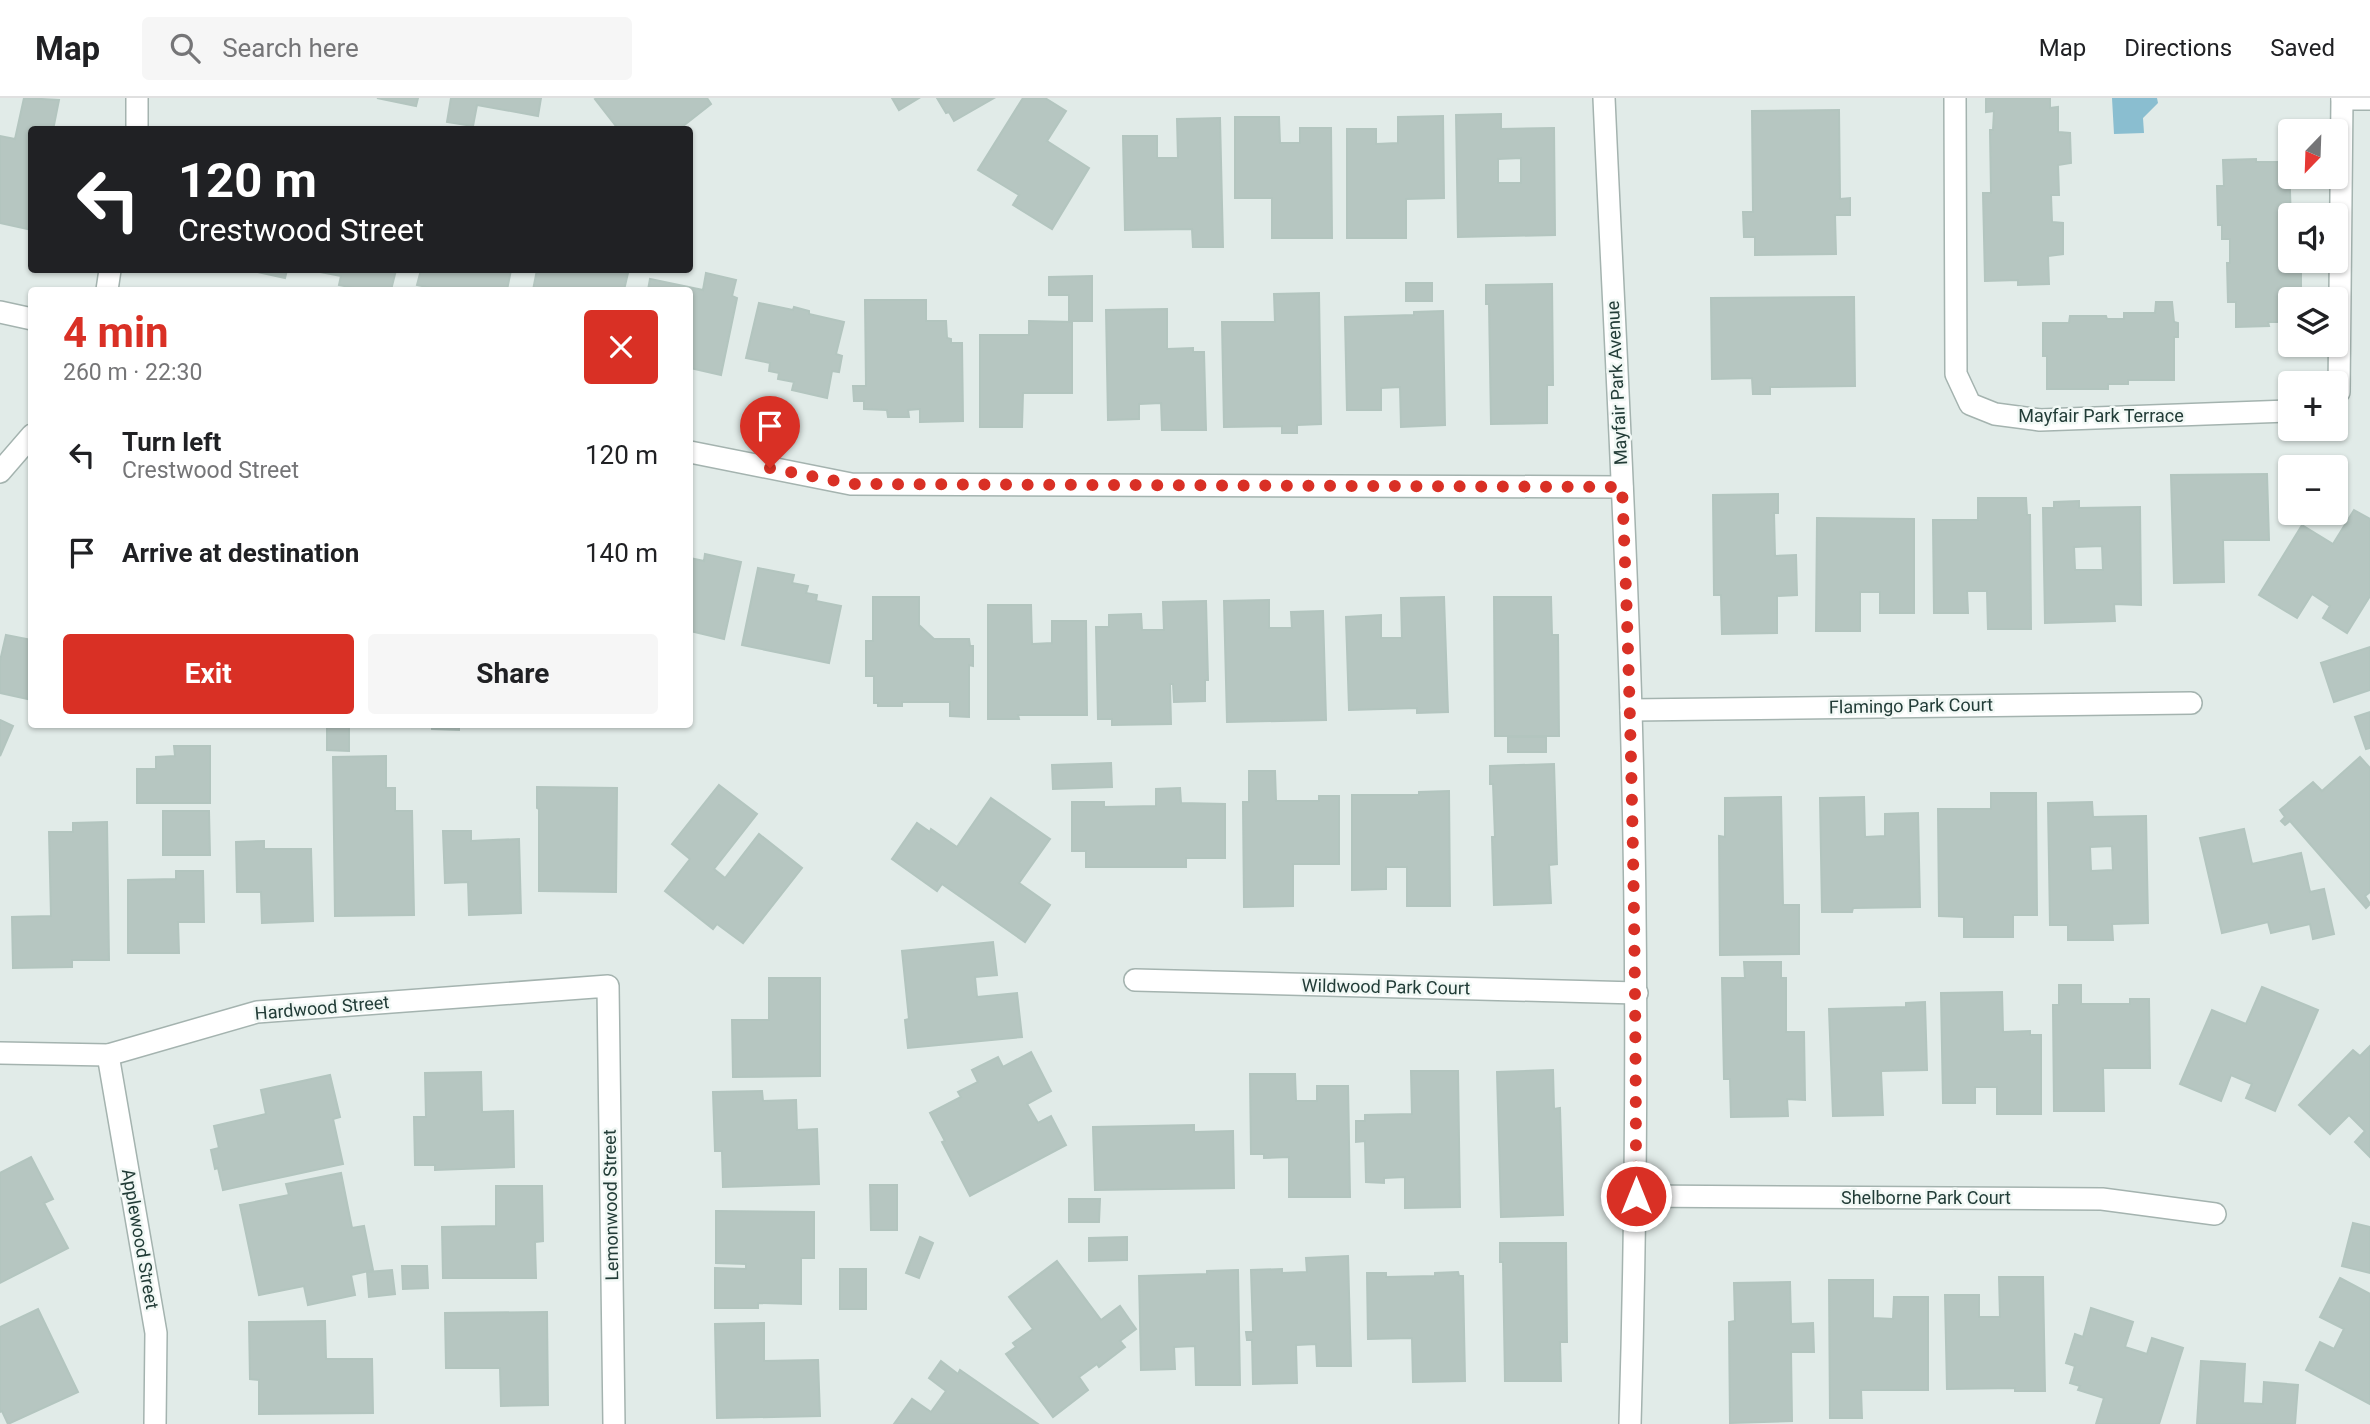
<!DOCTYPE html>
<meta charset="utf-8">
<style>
body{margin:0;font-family:Roboto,sans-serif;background:#f6f6f6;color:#202124;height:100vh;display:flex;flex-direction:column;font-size:26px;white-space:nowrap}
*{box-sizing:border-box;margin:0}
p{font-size:23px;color:#757577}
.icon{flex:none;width:38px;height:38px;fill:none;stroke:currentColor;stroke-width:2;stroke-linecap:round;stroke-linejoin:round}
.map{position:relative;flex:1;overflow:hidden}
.sheet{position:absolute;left:28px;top:189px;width:665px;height:441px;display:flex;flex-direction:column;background:#fff;border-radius:7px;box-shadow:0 2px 5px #0004}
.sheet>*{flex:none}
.guide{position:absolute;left:28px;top:28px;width:665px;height:147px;border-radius:7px;box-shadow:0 2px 5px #0004;background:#202124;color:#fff;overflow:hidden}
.needle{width:46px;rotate:203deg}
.tools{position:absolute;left:2278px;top:21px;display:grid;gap:14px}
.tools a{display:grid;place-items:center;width:70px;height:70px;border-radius:7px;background:#fff;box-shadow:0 2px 5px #0004;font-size:35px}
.pin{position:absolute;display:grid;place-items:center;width:60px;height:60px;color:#fff;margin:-72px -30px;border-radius:50% 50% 50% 0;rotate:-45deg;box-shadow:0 0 7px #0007}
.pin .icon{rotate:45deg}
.me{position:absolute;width:77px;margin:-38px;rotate:0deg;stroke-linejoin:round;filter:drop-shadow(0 0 5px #0008)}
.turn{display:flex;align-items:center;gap:24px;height:147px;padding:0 35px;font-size:32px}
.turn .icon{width:91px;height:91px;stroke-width:2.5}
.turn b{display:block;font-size:49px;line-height:60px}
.round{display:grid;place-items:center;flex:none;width:74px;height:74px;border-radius:7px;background:#f6f6f6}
.headline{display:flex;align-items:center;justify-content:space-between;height:119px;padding:0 35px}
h1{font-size:42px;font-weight:700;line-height:52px;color:#d93025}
.primary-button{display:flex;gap:14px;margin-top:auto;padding:14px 35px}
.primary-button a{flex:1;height:80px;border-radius:7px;background:#d93025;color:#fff;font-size:28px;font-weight:700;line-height:80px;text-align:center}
.primary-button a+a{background:#f6f6f6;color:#202124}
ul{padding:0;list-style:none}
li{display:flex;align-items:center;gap:21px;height:98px;padding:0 35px}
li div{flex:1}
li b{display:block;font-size:26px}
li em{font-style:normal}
header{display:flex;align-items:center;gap:42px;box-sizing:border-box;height:98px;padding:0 35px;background:#fff;border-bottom:2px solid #e0e0e0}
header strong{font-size:33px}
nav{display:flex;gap:38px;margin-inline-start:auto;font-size:24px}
.search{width:490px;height:63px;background:#f6f6f6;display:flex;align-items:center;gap:18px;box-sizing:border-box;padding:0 24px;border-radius:7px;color:#757577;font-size:26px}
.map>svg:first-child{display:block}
</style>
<header>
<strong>Map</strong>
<div class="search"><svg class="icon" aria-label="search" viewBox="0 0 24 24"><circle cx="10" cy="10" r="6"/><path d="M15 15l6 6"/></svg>Search here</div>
<nav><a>Map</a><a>Directions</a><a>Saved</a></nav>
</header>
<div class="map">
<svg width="2370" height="1326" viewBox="0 0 2370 1326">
<rect width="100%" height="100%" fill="#e1ebe8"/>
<!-- water -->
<path fill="#8abed0" d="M2112,0H2157L2158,5L2143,20L2144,35L2114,36Z"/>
<!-- building -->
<g fill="#b6c6c1" stroke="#b3c5bf" stroke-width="2" fill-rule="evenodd">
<path d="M24,0L59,2L53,32H32V132L0,125V38L15,41Z"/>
<path d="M377,0H418L416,8Z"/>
<path d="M451,0H541L538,18L477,7L473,28L447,24Z"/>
<path d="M597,0H707L711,6L678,32H619L595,1Z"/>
<path d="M892,0H919L899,12Z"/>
<path d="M937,0H994L954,23L949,14L946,15Z"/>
<path d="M1023,0H1045L1066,13L1047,43L1089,70L1052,131L1013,107L1019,97L978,72Z"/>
<path d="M1986,0H2050V10L2058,9V34L2070,35L2071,65L2058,67L2059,97H2051L2052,124L2063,125V156L2048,158L2049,186L2018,187V182L1985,183L1983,95H1991L1990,32H1993L1994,13L1986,14Z"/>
<path d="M1839,12L1840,101L1850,100V117H1835L1836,156L1755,157V139H1744L1743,114H1753L1752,13Z"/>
<path d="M1501,16V31L1554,30L1555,137L1458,139L1456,17ZM1521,60V85H1498V61Z"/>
<path d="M1443,18L1444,100L1406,101V140H1347V31H1376V46L1398,45V19Z"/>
<path d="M1235,19H1279L1280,45H1300V30H1331L1332,140H1272V100H1235Z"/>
<path d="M1220,20L1223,149H1193L1192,131L1125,132L1123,38H1157V60H1178L1177,21Z"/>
<path d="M2256,61V64H2289L2291,123L2287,124V142H2291V163L2301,165V201H2291V224H2268L2269,228L2236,229V204H2228L2227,165H2230V141H2222V127H2218L2217,88H2224L2223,62Z"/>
<path d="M248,172H287L285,180Z"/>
<path d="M310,172H396L391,192H354V190L339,187L341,178Z"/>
<path d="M421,172H511L507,192H441L417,187Z"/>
<path d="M537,172H612L628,175L624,192H533Z"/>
<path d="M706,175L736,182L732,198L737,200L721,277L690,270V192H648L650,181L703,192Z"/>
<path d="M1092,178V223H1069V197H1049V179Z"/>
<rect x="1406" y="185" width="26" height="18"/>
<path d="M1552,186L1553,287H1547V325L1491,326L1489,206H1486V187Z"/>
<path d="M1319,195L1321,326L1297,327V335H1282V328L1224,329L1222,224H1275L1274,196Z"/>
<path d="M1854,199L1855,288L1770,289V296H1753L1752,280L1712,281L1711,200Z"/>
<path d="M865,202H926V223H946L947,240L951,241V245H962L963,323L920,324V311L908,312L909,319H888L887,312L864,311V303H854L853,288H866Z"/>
<path d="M2156,204H2172L2174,224L2178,225V239H2174V282H2128V286H2108V291H2047V258H2043V225H2069L2070,218H2106L2107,221H2124V215H2155Z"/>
<path d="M759,205L793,212L794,209L809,213V216L844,224L836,256L842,258L839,274L832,273L827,300L792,292L794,284L778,281L779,275L769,273L770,265L746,260Z"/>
<path d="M1167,211V251L1193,250V254H1204L1206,332H1162L1161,305L1139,306V321L1108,322L1106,212Z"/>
<path d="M1443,213L1445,327L1401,329L1400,289L1381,290V312H1347L1345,219L1414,217V214Z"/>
<path d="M1029,223L1072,224V295H1023L1022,329H980V237H1029Z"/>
<path d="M2267,376L2269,442H2223L2224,484L2174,485L2171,377Z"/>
<path d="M1778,396V415H1774L1775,458L1796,457L1797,497L1777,498V535L1722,536L1721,497H1714L1713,397Z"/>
<path d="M1978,400H2026L2027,417H2030L2031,531H1988L1987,493H1967L1968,515H1934L1933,422H1978Z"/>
<path d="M2079,403V410L2140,409L2141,507L2114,506L2115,523L2045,525L2043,410H2054V404ZM2102,448L2103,472H2075L2074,449Z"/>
<path d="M2354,412L2370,421V498L2347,535L2323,520L2330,508L2312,496L2297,520L2259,497L2302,427L2333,446Z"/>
<path d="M1817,420L1914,421V515H1880V494H1860V533H1816Z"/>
<path d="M705,456L741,464L724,541L690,533V460L704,463Z"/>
<path d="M758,470L794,477L792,485L808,488L806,495L817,497L816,503L841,508L829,565L742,547Z"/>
<path d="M873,499H919V527L934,541H969L970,548H973V568L969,567V619L950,618V604H902V608H878V605H874V578H866V543H873Z"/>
<path d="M1444,499L1448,614L1417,615V610L1349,612L1346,519L1381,517V540H1402L1401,500Z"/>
<path d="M1494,499H1551L1552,537H1558L1559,638H1495Z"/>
<path d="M1269,502V530H1292L1291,514L1323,513L1326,622L1227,624L1224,503Z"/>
<path d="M1206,503L1208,582H1205V603L1174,604L1173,586H1170L1171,626L1112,627V621H1098L1096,529H1109V517L1141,516L1142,532H1164L1163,504Z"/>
<path d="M988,507H1031L1032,546L1052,545V523H1086L1087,617H1018L1019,621H988Z"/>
<path d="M6,537L32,542V602L0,595V563Z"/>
<path d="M2370,549V592L2334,604L2321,565Z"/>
<path d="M2370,614V650L2366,651L2355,619Z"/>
<path d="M0,622L13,628L0,658Z"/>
<path d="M327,626H349V653L327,652Z"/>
<path d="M432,626H459V632L432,631Z"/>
<rect x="1508" y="639" width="38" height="15"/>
<path d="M174,648H210V705H137V671H156V659L175,658Z"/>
<path d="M386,658V690H395V713H412L414,817L335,818L333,659Z"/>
<path d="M2360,659L2370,670V794L2365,798L2370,806L2366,810L2290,723L2285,727L2281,723L2285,719L2280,712L2313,684L2322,693Z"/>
<path d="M1111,665L1112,689L1053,691L1052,667Z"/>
<path d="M1554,666L1557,766L1549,767L1551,805L1494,807L1492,739H1495L1493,686H1490V668Z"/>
<path d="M1249,673H1275L1276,703H1319V698H1339V766H1293V808L1244,809L1243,704H1249Z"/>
<path d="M719,687L757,716L714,771L725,780L759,736L802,770L743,845L717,826L713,831L665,793L690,761L672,746Z"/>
<path d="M537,689L617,690L616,794L539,793V711L537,710Z"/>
<path d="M1180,690L1181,705L1225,706V760H1186V769H1086V753H1072V704H1104V709L1156,708V691Z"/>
<path d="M1449,693L1450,808H1407V769H1386V791L1352,792V697H1419V694Z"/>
<path d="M1991,695H2036L2037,817H2013V839H1964V819L1939,818L1938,711H1991Z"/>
<path d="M1781,699L1783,807H1799V856L1720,857L1719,738L1725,739V700Z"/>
<path d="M1864,699L1865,739L1885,738V716L1918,715L1920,809L1853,810L1852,814H1822L1820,700Z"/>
<path d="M991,700L1050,741L1019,785L1050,807L1025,844L942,786L937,793L892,761L917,725L930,734L931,731L957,749Z"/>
<path d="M2092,704L2093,719L2146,718L2148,825L2112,826L2113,842H2068V827H2050L2048,705ZM2112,748L2113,772L2091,773L2090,749Z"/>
<path d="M163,713H209L210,757H163Z"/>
<path d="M107,724L109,862H72V869L13,870L12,819L51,818L49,734H73V725Z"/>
<path d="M2244,731L2252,766L2301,755L2310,794L2324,791L2334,836L2313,841L2310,826L2271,835L2268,824L2222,835L2200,740Z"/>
<path d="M443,733H471V743L519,741L521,815L469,817L468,784L445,785Z"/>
<path d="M264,743V751H311L313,823L262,825L261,794H237L236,744Z"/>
<path d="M176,773H203L204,824H178L179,855H128V782L176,781Z"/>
<path d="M993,844L997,877L975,879L977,899L1017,895L1022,939L908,950L905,922L909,921L902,853Z"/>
<path d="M1744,864H1781V880H1786V934H1804L1805,1002L1787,1001L1788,1018L1731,1019L1730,981H1724L1722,880H1745Z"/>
<path d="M769,880H820V978L733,979L732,922H769Z"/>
<path d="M2059,887H2081V906H2130V901H2149L2150,970H2103L2104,1013H2054L2053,907H2059Z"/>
<path d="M2262,889L2318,912L2275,1013L2246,1000L2252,986L2231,977L2221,1003L2180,986L2212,912L2246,926Z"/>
<path d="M2002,894L2003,934L2030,933V937H2041V1016H1997V989H1975V1005H1943L1941,895Z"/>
<path d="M1925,904L1927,972L1881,973L1883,1017L1833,1018L1829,911L1906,909V905Z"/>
<path d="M2370,948V1059L2355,1044L2365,1033L2349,1017L2330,1036L2299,1007L2353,952L2360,958Z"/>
<path d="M1031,954L1051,993L1027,1006L1038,1025L1051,1018L1066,1047L970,1098L942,1044L945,1043L930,1015L961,999L958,994L978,984L972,972L998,959L1003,969Z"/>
<path d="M1553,972L1554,1011L1560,1010L1563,1117L1501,1119L1497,974Z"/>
<path d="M1411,973H1458L1460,1109L1405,1110V1079L1384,1080V1085L1366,1084L1365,1043L1356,1044V1023H1365V1017L1412,1016Z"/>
<path d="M481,974L482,1014L513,1013L514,1069L435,1072V1067H415L414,1019H426L425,975Z"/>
<path d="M1250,976H1295L1296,1003H1317V988H1348L1350,1099H1289V1059L1264,1060V1056H1251Z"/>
<path d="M330,977L340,1019L333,1021L343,1066L223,1092L218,1070L215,1071L211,1052L219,1050L214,1028L266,1016L261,992Z"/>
<path d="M762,993L763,1003L796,1002L797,1032L817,1031L819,1086L723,1089L722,1053H715L713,994Z"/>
<path d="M1194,1027V1034L1233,1033L1234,1090L1095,1092L1093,1029Z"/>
<path d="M31,1059L53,1101L44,1105L68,1150L0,1185V1075Z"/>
<path d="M341,1075L352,1130L364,1128L373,1172L351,1177L355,1197L308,1207L304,1188L259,1197L240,1107L289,1097L286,1086Z"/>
<path d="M870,1087H897V1132H871Z"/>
<path d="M496,1088H542L543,1143L535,1144L536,1180H443L442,1129L496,1128Z"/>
<path d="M1069,1101H1100L1099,1124H1069Z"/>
<path d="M716,1113L814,1114V1160H801V1206L758,1205V1210H715V1170L746,1171V1166L716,1165Z"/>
<path d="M2353,1125L2370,1129V1175L2342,1168Z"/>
<path d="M920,1139L933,1145L919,1180L906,1175Z"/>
<path d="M1127,1139V1162L1089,1163V1140Z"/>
<path d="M1500,1145H1566L1567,1244H1560L1561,1283H1505L1503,1164H1500Z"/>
<path d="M1348,1158L1351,1268H1317L1316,1246L1296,1247L1297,1285L1253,1286L1252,1242H1247L1246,1234H1253L1251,1172L1282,1171V1175L1307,1174L1306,1160Z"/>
<path d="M1057,1163L1101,1222L1120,1208L1136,1231L1120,1243L1125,1249L1099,1269L1097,1266L1079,1279L1088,1292L1053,1319L1006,1256L1016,1249L1013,1245L1033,1231L1009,1199Z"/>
<path d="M402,1168H427L428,1190L403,1191Z"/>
<rect x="840" y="1171" width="26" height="40"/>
<path d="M392,1172L395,1196L369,1199L367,1174Z"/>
<path d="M1238,1172L1240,1287H1196L1195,1248L1174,1249L1175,1271L1141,1272L1139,1178L1207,1176V1173Z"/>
<path d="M1458,1174L1459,1178H1463L1465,1283L1413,1284L1412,1240L1368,1241L1367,1175H1386V1179L1435,1178V1175Z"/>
<path d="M1999,1179H2043L2045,1293H2015V1290L1947,1291L1945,1197H1979V1219H2000Z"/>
<path d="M2340,1180L2370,1196V1306L2306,1272L2320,1244L2334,1251L2344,1231L2320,1219Z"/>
<path d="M1829,1182H1873V1220L1893,1221L1894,1199H1928V1292H1861L1862,1320H1830Z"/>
<path d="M1790,1184L1791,1226L1813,1225L1814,1254H1791L1792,1323L1730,1325L1729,1224L1735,1223L1734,1185Z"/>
<path d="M2091,1210L2133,1224L2125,1249L2147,1256L2152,1240L2183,1250L2159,1326H2096L2104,1300L2078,1292L2080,1288L2070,1285L2075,1268L2066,1265L2075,1236L2083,1239Z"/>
<path d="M38,1211L78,1294L8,1326L2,1313L0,1314V1229Z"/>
<path d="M547,1214L548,1307L501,1308L500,1270H446L445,1215Z"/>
<path d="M325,1223L326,1261H372L373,1315L259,1316V1282L250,1281L249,1224Z"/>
<path d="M764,1225V1263L818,1262L820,1318L717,1320L715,1226Z"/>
<path d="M941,1263L958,1276L960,1272L1038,1326H894L912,1301L931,1314L946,1293L929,1280Z"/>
<path d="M2201,1263L2245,1266L2243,1305L2263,1306L2264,1284L2298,1287L2295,1326H2197Z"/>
</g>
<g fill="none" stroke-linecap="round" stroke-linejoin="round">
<!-- minor casing -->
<g stroke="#a4b3af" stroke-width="24">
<g id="minor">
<path d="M1604,0C1613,204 1625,408 1631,613C1638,851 1637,1088 1630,1326"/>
<path d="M1955,0L1956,276L1970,306L1995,316L2040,322L2291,313"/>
<path d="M2342,1H2370"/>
<path d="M137,32V0"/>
<path d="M107,192L110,172"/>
<path d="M0,214L32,221"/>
<path d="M2336,296L2339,294L2342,0"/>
<path d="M690,354L851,386L1622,389"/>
<path d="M0,374L32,337"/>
<path d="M1631,612L2191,605"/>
<path d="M1135,882L1637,895"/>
<path d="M0,955L108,957L257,914L608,888L614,1326"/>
<path d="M108,957L156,1235L155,1326"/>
<path d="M1636,1098L2102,1101L2215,1116"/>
</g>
</g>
<!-- minor -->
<use href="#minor" stroke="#fff" stroke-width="21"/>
</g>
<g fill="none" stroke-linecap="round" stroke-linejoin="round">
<!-- route -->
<path stroke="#d93025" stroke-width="12" stroke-dasharray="0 21.6" d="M770,370L851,386L1622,389C1632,625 1636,861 1636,1098"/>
</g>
<g text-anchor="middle" stroke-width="5" stroke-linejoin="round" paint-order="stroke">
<!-- street labels -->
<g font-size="18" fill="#223c37" stroke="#f1f8f5">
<text transform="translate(1617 285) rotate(-93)" y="6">Mayfair Park Avenue</text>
<text x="2101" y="324">Mayfair Park Terrace</text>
<text transform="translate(1911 608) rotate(-1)" y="6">Flamingo Park Court</text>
<text transform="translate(1386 889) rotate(1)" y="6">Wildwood Park Court</text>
<text transform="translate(322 910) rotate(-5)" y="6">Hardwood Street</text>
<text x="1926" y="1106">Shelborne Park Court</text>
<text transform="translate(611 1107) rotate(-91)" y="6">Lemonwood Street</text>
<text transform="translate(140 1141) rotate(80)" y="6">Applewood Street</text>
</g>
</g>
</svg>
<div class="tools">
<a><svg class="needle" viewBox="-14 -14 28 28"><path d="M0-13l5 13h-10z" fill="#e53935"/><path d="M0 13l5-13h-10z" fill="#757577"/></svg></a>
<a><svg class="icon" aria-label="sound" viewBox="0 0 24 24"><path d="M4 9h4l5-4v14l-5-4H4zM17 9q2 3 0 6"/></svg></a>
<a><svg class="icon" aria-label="layers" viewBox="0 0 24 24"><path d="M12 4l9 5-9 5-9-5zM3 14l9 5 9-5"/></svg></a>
<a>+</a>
<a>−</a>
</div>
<div class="pin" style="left:770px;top:370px;background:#d93025"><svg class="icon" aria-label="arrive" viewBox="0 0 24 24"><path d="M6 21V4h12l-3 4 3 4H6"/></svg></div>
<svg class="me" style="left:1636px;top:1098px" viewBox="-20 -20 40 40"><circle r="17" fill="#d93025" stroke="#fff" stroke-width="3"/><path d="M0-11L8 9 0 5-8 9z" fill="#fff"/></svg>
<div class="guide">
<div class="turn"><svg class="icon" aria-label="left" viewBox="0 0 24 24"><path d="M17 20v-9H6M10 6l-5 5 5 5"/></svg><div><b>120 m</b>Crestwood Street</div></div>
</div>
<section class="sheet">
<div class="headline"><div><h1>4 min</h1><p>260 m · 22:30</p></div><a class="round" style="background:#d93025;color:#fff"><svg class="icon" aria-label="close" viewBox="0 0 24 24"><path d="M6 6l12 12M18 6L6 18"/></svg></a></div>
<ul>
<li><svg class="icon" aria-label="left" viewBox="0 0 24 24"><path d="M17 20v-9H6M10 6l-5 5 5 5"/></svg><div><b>Turn left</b><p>Crestwood Street</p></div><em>120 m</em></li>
<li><svg class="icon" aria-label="arrive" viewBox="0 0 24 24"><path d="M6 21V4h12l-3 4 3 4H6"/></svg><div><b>Arrive at destination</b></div><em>140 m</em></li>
</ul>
<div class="primary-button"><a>Exit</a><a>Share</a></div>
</section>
</div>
